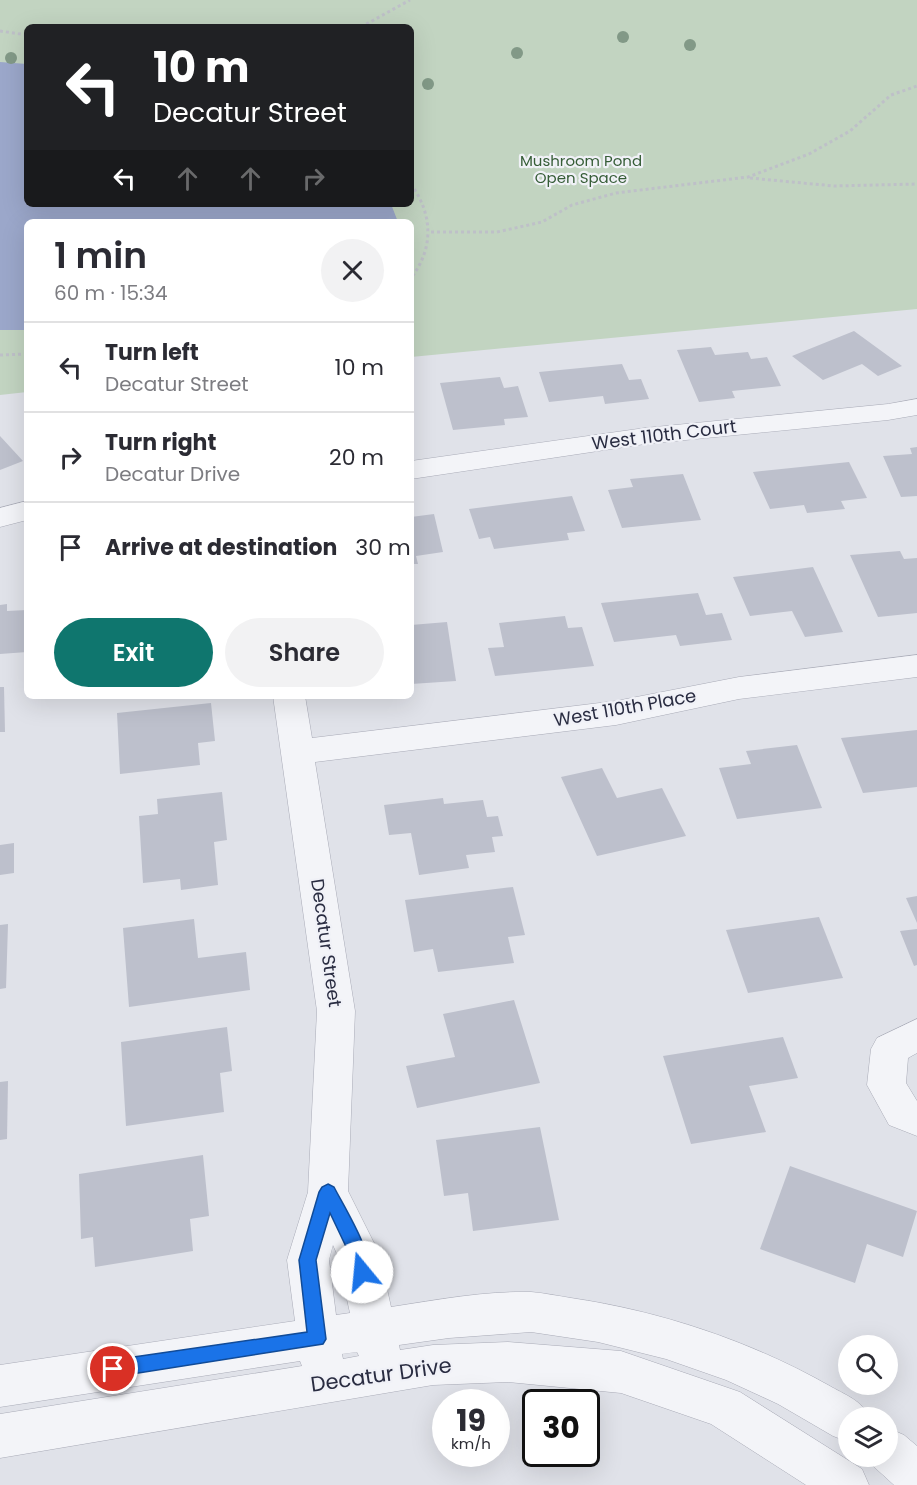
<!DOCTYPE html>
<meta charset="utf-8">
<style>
body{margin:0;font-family:Poppins,sans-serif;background:#f2f2f3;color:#2b2b33;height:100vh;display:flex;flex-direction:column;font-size:22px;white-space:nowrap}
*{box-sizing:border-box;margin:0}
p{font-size:20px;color:#7c7c81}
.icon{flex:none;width:33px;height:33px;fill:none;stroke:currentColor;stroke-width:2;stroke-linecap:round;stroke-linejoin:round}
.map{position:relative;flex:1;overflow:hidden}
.drawer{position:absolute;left:24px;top:219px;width:390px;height:480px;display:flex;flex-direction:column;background:#fff;border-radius:9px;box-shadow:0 6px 24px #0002}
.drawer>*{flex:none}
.hud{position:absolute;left:24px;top:24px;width:390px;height:183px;border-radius:9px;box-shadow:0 6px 24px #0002;background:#202124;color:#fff;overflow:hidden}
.controls{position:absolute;left:838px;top:1335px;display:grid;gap:12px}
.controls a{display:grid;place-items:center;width:60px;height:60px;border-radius:50%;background:#fff;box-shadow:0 6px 24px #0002;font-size:30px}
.speed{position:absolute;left:432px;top:1389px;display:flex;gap:12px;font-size:30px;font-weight:700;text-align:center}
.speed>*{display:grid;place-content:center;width:78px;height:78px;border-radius:50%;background:#fff;box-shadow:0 6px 24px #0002;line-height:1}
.speed small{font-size:15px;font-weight:400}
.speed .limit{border:3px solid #111;border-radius:9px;background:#fff;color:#111}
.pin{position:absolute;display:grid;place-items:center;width:51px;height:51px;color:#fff;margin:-26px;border:3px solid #fff;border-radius:50%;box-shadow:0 2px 6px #0007}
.me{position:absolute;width:66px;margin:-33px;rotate:343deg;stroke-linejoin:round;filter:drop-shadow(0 0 4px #0008)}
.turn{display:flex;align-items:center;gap:21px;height:126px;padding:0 30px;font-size:27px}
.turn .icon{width:78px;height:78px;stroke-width:2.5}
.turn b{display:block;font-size:42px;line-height:51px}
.lanes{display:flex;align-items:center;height:57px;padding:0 30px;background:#0003;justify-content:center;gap:30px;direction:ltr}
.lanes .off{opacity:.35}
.round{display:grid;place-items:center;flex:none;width:63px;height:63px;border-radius:32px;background:#f2f2f3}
.headline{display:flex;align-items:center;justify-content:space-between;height:102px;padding:0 30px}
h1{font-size:36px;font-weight:600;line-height:45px}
.primary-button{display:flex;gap:12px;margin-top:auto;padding:12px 30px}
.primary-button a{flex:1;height:69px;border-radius:36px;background:#0f766e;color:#fff;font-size:24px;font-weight:600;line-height:69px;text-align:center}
.primary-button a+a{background:#f2f2f3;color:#2b2b33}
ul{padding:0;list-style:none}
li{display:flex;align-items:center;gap:18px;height:90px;padding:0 30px;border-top:2px solid #e1e1e2}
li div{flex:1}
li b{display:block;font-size:22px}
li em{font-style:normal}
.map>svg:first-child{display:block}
</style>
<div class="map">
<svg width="917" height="1485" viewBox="0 0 917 1485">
<rect width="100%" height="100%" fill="#e0e2e9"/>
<!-- green -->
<path fill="#c2d4c1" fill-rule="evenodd" d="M0,0H917V309L411,357V222H27V392L0,395ZM27,27H411V204H27Z"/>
<!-- water -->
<path fill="#9ba7ca" d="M0,62L27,64V204H391L398,222H27V330H0Z"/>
<!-- building -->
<g fill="#bdc0cc">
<path d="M854,331L902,366L878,376L862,364L823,380L792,356Z"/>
<path d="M711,347L715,355L748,352L751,359L767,357L781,386L732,391L735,398L699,402L677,350Z"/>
<path d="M622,364L629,380L641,379L649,399L605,404L603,396L549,402L539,372Z"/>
<path d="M500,377L504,388L518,386L528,417L504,419L505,425L453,430L440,383Z"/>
<path d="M0,436L23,461L0,470Z"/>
<path d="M917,447V496L901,497L883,456L912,454L910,448Z"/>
<path d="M849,462L867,498L841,501L845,509L807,513L804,505L770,509L753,472Z"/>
<path d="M683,474L701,520L622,528L608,490L633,487L630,479Z"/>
<path d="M572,496L585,531L567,533L569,540L494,549L490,537L479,539L469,509Z"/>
<path d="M434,514L443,552L416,556L418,564H411V517Z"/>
<path d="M900,551L904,559L917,558V613L878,617L850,555Z"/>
<path d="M813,567L843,632L805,637L792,611L750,616L733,577Z"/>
<path d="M698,593L706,615L722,613L732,640L680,646L676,635L614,642L601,603Z"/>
<path d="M7,604V611L27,610V652L0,654V605Z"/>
<path d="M565,616L568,628L582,627L594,666L495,676L488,648L504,647L499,623Z"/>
<path d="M447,622L456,681L411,684V625Z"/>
<path d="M0,687H4L5,732H0Z"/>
<path d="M211,703L215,741L198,743L200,765L120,774L117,713Z"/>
<path d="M917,730V787L863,793L841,738Z"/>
<path d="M797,745L822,808L737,819L719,768L751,764L746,751Z"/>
<path d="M602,768L617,798L662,788L686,836L597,856L561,777Z"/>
<path d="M222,792L227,840L214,842L218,885L181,890L180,879L143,883L139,816L158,814L157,799Z"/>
<path d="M443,798L444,804L483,800L487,817L498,816L503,836L492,837L495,852L466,855L469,868L419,875L411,833L389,835L384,805Z"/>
<path d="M14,843V873L0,875V845Z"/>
<path d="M513,887L525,935L508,937L514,963L438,972L433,949L414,952L405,900Z"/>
<path d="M917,896V923L906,898Z"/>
<path d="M819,917L843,978L748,993L726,930Z"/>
<path d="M194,919L198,958L246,952L250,990L129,1007L123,928Z"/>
<path d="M8,924L6,988L0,989V925Z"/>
<path d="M917,929V965L914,966L900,931Z"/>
<path d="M514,1000L540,1083L417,1108L406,1066L455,1057L443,1014Z"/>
<path d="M227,1027L232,1071L220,1073L224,1112L126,1126L121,1042Z"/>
<path d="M783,1037L798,1078L749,1086L766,1132L691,1144L663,1056Z"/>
<path d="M8,1081L7,1139L0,1140V1082Z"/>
<path d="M540,1127L559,1220L473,1231L468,1193L444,1196L436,1140Z"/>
<path d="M203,1155L209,1216L190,1219L193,1251L95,1267L93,1237L81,1239L79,1174Z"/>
<path d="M790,1166L917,1211L903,1257L867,1244L855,1283L760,1249Z"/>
</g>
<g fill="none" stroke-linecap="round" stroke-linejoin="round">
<!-- street casing -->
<g stroke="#a9abb7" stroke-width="1">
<g id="street">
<path d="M917,399V415L888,420L645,444L411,479V461L645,428L888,404Z"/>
<path d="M27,501V520L0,527V508Z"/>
<path d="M917,655V677L739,699L616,725L315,762L355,1011L348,1191L379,1253L391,1307C436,1300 484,1291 531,1292C544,1293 558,1296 571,1298C660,1311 750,1341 828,1385C845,1395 862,1400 870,1418H849V1442L833,1436L778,1404L726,1380L666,1359L598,1342L531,1332L449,1338L399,1345L400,1350L433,1345L508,1342L621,1351L740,1392L862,1469L869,1485H806L711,1424L621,1393L508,1382L433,1385L0,1458V1414L302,1366L300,1361L0,1407V1365L295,1321L287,1260L308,1192L317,1011L273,696H305L312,738L616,701L739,677ZM333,1245L337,1254L350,1313L336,1315L329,1260ZM357,1352L359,1356L343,1359L342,1354Z"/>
<path d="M917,1019V1053L908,1058L906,1083L917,1101V1136L889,1125L867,1085L871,1049L877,1038Z"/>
<path d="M888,1428L904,1435L917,1446V1485H894L872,1465L868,1456H888Z"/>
</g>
</g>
<!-- path -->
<g stroke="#bec0c8" stroke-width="3" stroke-dasharray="3 3" stroke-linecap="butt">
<path d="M361,27L410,0"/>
<path d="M0,31L27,35"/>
<path d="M750,178L834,186L917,184"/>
<path d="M411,184C433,215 434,248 411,278"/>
<path d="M431,232H497L542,222L572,205L616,193L748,177L809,154L850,131L891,95L917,86"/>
<path d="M0,355L27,354"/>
</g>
<!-- street -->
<use href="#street" fill="#f3f4f8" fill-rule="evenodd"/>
</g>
<!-- trees -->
<g fill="#829987">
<circle cx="623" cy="37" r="6"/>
<circle cx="690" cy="45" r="6"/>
<circle cx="517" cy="53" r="6"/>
<circle cx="11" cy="58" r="6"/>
<circle cx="428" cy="84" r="6"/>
</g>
<!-- route -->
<path fill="#1a73e8" stroke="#114b97" stroke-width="1.5" d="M328,1184L334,1187C343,1205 377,1259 368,1277L362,1280L356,1277L349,1253L330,1213L316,1260L326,1339L323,1344L113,1377L107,1375L104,1369L107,1363L113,1360L307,1332L299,1260L319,1192L322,1187Z"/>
<g text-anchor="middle" stroke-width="4.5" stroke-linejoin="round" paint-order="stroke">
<!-- far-park labels -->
<g font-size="15" fill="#365d37" stroke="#f0f1f7">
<text x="581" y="166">Mushroom Pond<tspan x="581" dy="17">Open Space</tspan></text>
</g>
<!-- street labels -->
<g font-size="18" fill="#292c41" stroke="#f0f1f7">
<text transform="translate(664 435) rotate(-7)" y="6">West 110th Court</text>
<text transform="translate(625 708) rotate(-10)" y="6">West 110th Place</text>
<text transform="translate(326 943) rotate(82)" y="6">Decatur Street</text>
</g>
<!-- near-street labels -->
<g font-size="21" fill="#292c41" stroke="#f0f1f7">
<text transform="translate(381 1375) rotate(-8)" y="7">Decatur Drive</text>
</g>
</g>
</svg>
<div class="controls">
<a><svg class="icon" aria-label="search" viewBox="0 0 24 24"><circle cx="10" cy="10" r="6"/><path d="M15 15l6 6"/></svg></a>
<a><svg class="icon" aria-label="layers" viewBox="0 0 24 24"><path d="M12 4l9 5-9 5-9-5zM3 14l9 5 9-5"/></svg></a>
</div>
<div class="speed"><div>19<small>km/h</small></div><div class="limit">30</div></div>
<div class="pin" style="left:113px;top:1369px;background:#d93025"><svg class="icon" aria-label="arrive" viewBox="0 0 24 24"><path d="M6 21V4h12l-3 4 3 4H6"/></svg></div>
<svg class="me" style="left:362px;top:1272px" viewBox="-20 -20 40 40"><circle r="19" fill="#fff"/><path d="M0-13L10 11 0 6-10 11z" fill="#1a73e8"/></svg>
<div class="hud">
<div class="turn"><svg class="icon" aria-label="left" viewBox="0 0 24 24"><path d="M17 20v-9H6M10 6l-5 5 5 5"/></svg><div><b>10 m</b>Decatur Street</div></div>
<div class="lanes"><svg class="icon" aria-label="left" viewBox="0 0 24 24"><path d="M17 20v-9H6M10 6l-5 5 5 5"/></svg><svg class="icon off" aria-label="ahead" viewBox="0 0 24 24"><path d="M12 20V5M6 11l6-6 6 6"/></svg><svg class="icon off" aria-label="ahead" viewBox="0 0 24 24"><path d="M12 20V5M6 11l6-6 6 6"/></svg><svg class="icon off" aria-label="right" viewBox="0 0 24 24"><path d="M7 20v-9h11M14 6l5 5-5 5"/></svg></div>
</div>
<section class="drawer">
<div class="headline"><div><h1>1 min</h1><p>60 m · 15:34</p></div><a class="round"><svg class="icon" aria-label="close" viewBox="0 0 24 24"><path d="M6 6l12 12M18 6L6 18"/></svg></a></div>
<ul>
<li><svg class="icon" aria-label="left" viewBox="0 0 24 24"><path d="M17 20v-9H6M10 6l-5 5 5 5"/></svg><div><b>Turn left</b><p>Decatur Street</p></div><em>10 m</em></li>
<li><svg class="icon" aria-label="right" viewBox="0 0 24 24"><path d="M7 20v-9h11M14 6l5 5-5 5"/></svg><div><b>Turn right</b><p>Decatur Drive</p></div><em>20 m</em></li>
<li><svg class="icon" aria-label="arrive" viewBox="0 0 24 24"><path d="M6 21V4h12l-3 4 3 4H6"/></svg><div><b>Arrive at destination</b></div><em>30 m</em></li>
</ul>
<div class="primary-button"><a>Exit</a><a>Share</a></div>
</section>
</div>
